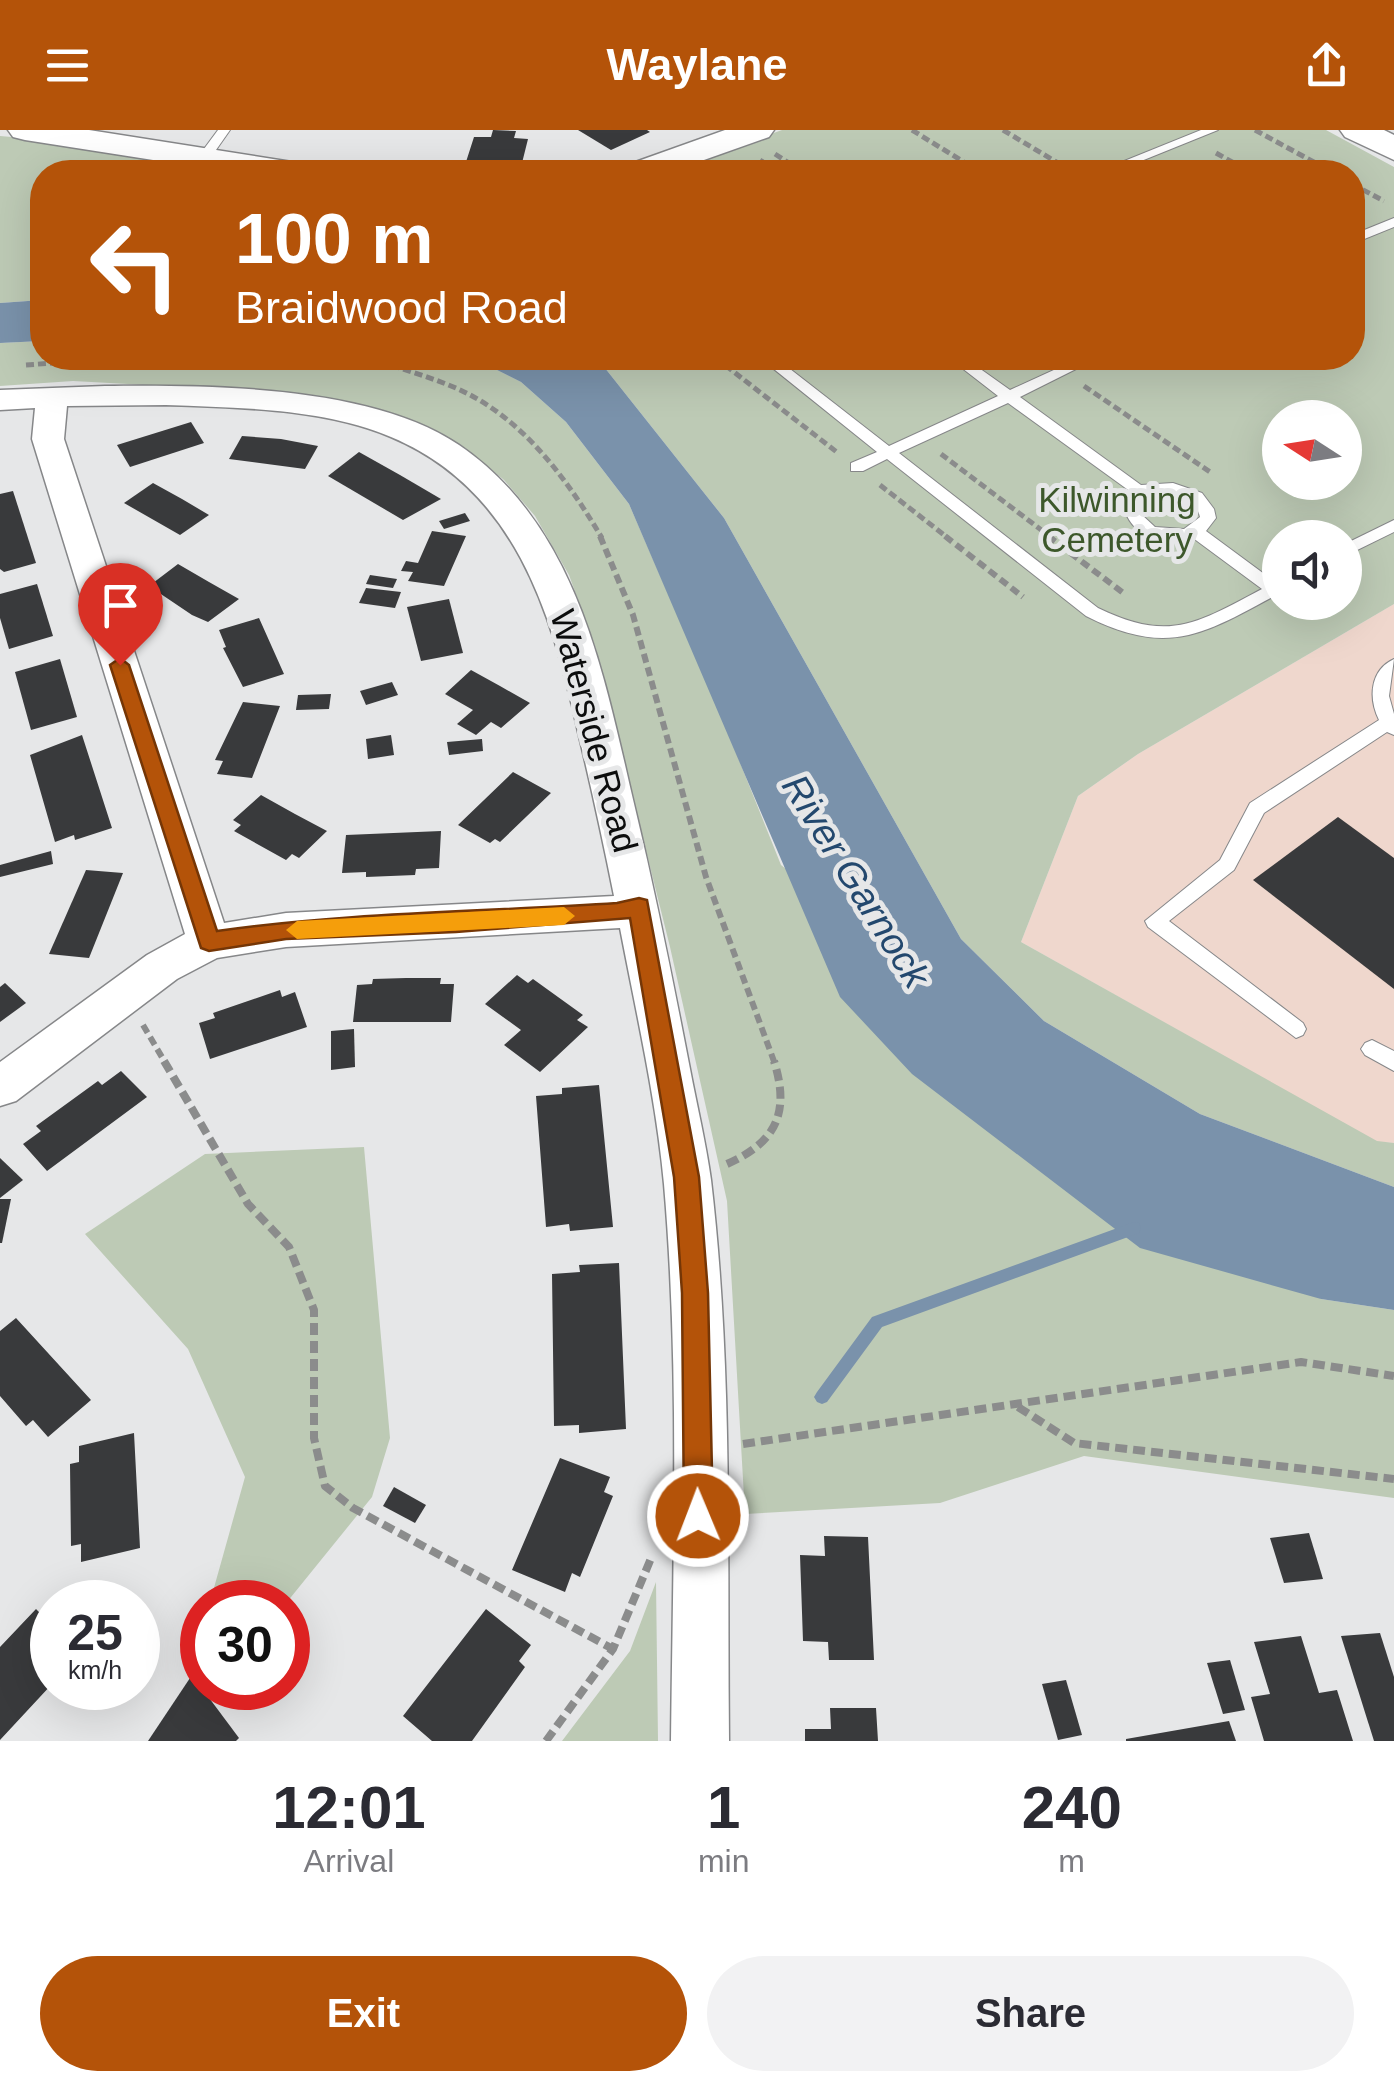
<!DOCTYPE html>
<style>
body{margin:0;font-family:Helvetica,sans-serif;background:#f2f2f3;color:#2b2b33;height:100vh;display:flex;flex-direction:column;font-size:38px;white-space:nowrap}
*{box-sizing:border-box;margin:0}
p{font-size:32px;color:#7c7c81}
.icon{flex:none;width:55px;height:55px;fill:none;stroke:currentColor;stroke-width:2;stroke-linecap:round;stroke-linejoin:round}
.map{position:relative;height:1611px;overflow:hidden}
.panel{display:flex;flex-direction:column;background:#fff;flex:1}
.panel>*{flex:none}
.banner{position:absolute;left:30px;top:30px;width:1335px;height:210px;border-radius:40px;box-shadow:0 10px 40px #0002;background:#b45309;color:#fff;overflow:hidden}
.needle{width:65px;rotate:282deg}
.tools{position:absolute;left:1262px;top:270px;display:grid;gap:20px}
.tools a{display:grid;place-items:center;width:100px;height:100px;border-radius:50%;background:#fff;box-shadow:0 10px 40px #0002;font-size:50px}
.speed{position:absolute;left:30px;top:1450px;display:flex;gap:20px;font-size:50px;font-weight:700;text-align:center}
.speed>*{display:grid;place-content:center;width:130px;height:130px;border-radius:50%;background:#fff;box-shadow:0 10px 40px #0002;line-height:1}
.speed small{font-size:25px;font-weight:400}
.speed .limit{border:15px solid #d22;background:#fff;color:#111}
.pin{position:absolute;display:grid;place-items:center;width:85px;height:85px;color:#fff;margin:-102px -42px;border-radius:50% 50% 50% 0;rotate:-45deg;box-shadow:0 0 10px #0007}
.pin .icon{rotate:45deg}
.me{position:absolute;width:110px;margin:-55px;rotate:359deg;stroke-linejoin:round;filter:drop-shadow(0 0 8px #0008)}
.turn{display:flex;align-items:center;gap:35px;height:210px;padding:0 40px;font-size:45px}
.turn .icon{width:130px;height:130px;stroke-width:2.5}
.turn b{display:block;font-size:70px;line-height:85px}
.eta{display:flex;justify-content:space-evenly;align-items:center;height:170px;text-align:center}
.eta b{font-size:60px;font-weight:700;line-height:70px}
.action{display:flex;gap:20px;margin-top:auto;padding:20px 40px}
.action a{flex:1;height:115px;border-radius:60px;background:#b45309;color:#fff;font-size:40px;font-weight:700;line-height:115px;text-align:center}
.action a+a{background:#f2f2f3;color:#2b2b33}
header{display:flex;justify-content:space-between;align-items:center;height:130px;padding:0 40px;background:#b45309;color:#fff;font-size:45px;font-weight:700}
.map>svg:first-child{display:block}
</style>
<header><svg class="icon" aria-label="menu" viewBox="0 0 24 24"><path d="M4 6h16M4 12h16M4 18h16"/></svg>Waylane<svg class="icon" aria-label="share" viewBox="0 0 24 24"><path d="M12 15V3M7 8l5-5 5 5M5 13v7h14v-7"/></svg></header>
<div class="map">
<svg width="1394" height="1611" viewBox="0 0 1394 1611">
<rect width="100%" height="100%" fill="#e6e7e8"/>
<!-- commercial -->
<path fill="#efd7cd" d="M1394,474V1013L1377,1012L1021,812L1078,666L1138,624Z"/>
<!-- green -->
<g fill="#bdcab5" fill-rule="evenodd">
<path d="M782,0H1326L1394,37V474L1138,624L1078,666L1021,812L1377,1011L1394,1013V1057L1200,984L1044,891L961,809L724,388L597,228H1352V42H668ZM1280,288H1345V352H1280ZM1280,408H1345V472H1280Z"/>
<path d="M0,6L69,12L243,42H42V170L0,173Z"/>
<path d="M42,211V228H473L521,252L566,292L629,374L723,590L781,735L1321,1169L1394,1180V1368L1084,1326L940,1373L745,1384L727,1071L670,817L596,519L569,445L535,386L504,350L461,315L408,291L183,257L73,251L0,256V213Z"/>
<path d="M364,1017L390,1308L372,1367L287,1472H210L245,1347L188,1219L85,1104L205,1024Z"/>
<path d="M656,1452L658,1611H562L630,1521Z"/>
</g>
<!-- water -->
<g fill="#7a92ab">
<path d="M42,170V211L0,213V173Z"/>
<path d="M473,228H597L724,388L961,809L1044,891L1200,984L1394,1057V1180L1321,1169L1140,1118L912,944L840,867L629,374L566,292L521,252Z"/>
</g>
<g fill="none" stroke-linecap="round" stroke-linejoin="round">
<!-- stream -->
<path fill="#7a92ab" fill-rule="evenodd" d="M1134,1092L1139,1093L1141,1098L1139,1103L882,1197L827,1272L822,1274L817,1272L814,1267L817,1262L872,1187Z"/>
</g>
<!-- building -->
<g fill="#393a3c">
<path d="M493,0L516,1L514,8L528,9L521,37L465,35L474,7H491Z"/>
<path d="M578,0H647L650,2L611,20Z"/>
<path d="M191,292L204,313L130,337L117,315Z"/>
<path d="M242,306L281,309L318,316L305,339L229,329Z"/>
<path d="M359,322L400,345L441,369L403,390L328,346Z"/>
<path d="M153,353L182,369L209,385L180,405L124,373Z"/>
<path d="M13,361L36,433L4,442L0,439V364Z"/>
<path d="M465,383L470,391L444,399L439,391Z"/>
<path d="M432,401L466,406L444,456L408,451L413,442L401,441L406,431L418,433Z"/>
<path d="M178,434L209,452L239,469L208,492L192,485L149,456Z"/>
<path d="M370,445L397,449L393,458L366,454Z"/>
<path d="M37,454L53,506L9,519L0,488V464Z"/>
<path d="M366,458L401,462L395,478L359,473Z"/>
<path d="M449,469L463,523L421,531L407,477Z"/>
<path d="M259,488L284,544L243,557L223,518L226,517L219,500Z"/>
<path d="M60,529L77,587L31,600L15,542Z"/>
<path d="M471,540L500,556L530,573L501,598L491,592L476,605L457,594L473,580L445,564Z"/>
<path d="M392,552L398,565L366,575L360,561Z"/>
<path d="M331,564L329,579L296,580L298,565Z"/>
<path d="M243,572L280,576L252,648L217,644L223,631L215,630Z"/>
<path d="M82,605L112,698L75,710L74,705L55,712L30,625Z"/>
<path d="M391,605L394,625L368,629L366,609Z"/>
<path d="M482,609L483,621L449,625L447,612Z"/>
<path d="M513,642L551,663L500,712L495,709L490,713L458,695Z"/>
<path d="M261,665L295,684L327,701L299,728L292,724L286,730L234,701L241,695L233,690Z"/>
<path d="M1338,687L1394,728V859L1253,750Z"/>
<path d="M441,701L439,738L416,739L415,745L366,747V742L342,743L346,705Z"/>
<path d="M51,721L53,734L0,747V735Z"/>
<path d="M86,740L123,743L89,828L49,824Z"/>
<path d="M517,845L528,853L533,849L583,885L577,890L588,897L540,942L504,915L521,900L485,874Z"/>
<path d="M406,848H441L440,854H454L451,892H353L357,855L372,854L373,849Z"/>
<path d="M5,853L26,873L0,892V857Z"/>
<path d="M280,860L282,867L295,862L307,897L210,929L199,893L215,888L213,883Z"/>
<path d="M354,899L355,937L331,940V901Z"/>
<path d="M121,941L147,967L47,1041L23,1014L41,1001L36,996L98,951L102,955Z"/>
<path d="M599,955L613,1097L570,1101L569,1094L546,1097L536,966L562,964V958Z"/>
<path d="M0,1028L23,1050L0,1068Z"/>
<path d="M0,1069H11L2,1113H0Z"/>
<path d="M619,1133L626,1299L579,1303V1295L554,1296L552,1144L580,1142L579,1135Z"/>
<path d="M16,1188L91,1270L48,1307L33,1290L26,1296L0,1266V1201Z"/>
<path d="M134,1303L140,1418L81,1432V1414L71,1416L70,1334L79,1332V1316Z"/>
<path d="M560,1328L610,1347L604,1362L613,1366L580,1447L572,1443L565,1462L512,1440Z"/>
<path d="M394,1357L426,1375L415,1393L383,1376Z"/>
<path d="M1309,1403L1323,1449L1284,1453L1270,1408Z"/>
<path d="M824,1406L868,1407L874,1530H829L828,1512L803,1511L800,1425L825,1426Z"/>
<path d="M87,1458L131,1467L129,1472H81Z"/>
<path d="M52,1476V1554L0,1610V1517L36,1479L43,1486Z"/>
<path d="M486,1479L531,1515L519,1531L525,1537L472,1611H432L403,1586Z"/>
<path d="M1380,1503L1394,1547V1611H1374L1341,1506Z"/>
<path d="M1301,1506L1319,1563L1337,1560L1353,1611H1264L1251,1567L1270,1564L1254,1512Z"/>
<path d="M1230,1530L1245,1580L1223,1584L1207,1533Z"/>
<path d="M192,1545L239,1608L236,1611H148Z"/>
<path d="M1066,1550L1082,1605L1058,1610L1042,1554Z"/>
<path d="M830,1578H876L878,1611H805V1599H831Z"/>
<path d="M1229,1591L1236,1611H1126V1609Z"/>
</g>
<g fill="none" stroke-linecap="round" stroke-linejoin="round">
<!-- service casing -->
<g stroke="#868789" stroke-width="2">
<g id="service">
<path d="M218,0H230L209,30H199L198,27Z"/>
<path d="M1201,0H1218L1114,42H1097Z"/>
<path d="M1394,88V97L1352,114V105Z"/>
<path d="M760,228H776L889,316L998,266L949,228H965L1010,260L1080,228H1098L1020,267L1141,355L1173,353L1202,363L1214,379L1216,388L1206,401L1275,452L1280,450V463C1204,504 1169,528 1086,486L887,329L863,341H851V333L877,322ZM1008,273L1131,362L1123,371C1127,407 1162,415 1193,408L1262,459C1197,493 1170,513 1098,478L899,323ZM1156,362C1175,363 1195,366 1200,387L1184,399L1155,397L1141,384L1139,372L1149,363Z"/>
<path d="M1394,390V402L1345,426V414Z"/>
<path d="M1394,529L1389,566L1394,584V605L1387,602L1264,683L1234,740L1169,791L1303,893L1306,899L1303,905L1296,908L1148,797L1145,791L1220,730L1250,673L1379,590C1368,568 1370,540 1394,529Z"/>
<path d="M1372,910L1394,921V941L1365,925L1361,919L1365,913Z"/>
</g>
</g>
<!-- minor casing -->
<g stroke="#868789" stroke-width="3">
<path id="minor" d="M105,256C209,255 371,255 459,315C579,397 604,547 635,678C656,765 673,851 690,939C697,976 706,1013 711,1050C733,1236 727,1424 729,1611H671C673,1425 680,1239 664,1054C656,968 636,882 620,798L286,817L217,828L177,849L16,971L0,976V932L147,825L185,804L32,309L35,278L0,280V260ZM166,275C240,278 322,278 391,307C515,359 551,481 578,602C591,656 603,711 614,766L286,783L224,793L64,309L67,276Z"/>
</g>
<!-- tertiary casing -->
<g stroke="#868789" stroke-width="3">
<g id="tertiary">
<path d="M8,0H89L292,32L304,35L309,42H230L25,10L13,7Z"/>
<path d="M725,0H774L769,7L670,42H622L627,35Z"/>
</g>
</g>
<!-- secondary casing -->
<g stroke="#868789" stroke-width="3">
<path id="secondary" d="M1340,0H1384L1394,5V30L1345,7Z"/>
</g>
<!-- path-far2 -->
<g stroke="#8b8c8c" stroke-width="5" stroke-dasharray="8 4" stroke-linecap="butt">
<path d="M912,0L980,42"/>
<path d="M1003,0L1073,42"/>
<path d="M1255,0L1332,42"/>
<path d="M1216,23L1250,42"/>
<path d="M775,24L803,42"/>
<path d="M760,30L777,42"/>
<path d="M1184,33L1201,42"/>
<path d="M1352,54L1384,71"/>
<path d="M369,228C396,237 424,245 451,256C520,284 565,346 602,408"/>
<path d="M716,228L838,323"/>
<path d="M26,235L122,228"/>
<path d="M1084,256L1210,342"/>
<path d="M941,324L1052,408"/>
<path d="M880,355L948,408"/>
</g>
<!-- path-far1 -->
<g stroke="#8b8c8c" stroke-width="6" stroke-dasharray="9 5" stroke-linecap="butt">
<path d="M600,406L633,485L706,747L775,934"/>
<path d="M945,406L1023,467"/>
<path d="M1048,406L1126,465"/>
<path d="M143,895L166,934"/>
</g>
<!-- path -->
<g stroke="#8b8c8c" stroke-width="8" stroke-dasharray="12 6" stroke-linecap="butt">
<path d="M164,931L248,1074L289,1117L314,1180V1308L325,1356L353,1378L613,1519"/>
<path d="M727,1034C777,1012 790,982 774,931"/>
<path d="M1018,1277L1074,1313L1394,1349"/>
<path d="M743,1314L1301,1232L1394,1246"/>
<path d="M546,1611L613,1519L652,1426"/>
</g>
<!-- service -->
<use href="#service" fill="#fff" fill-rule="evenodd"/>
<!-- minor -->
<use href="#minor" fill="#fff" fill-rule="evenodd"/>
<!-- tertiary -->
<use href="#tertiary" fill="#fff" fill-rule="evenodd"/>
<!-- secondary -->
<use href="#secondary" fill="#fff" fill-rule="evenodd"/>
</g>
<!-- route -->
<path fill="#b45309" stroke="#753606" stroke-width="2.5" d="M120,528L129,535L217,801C349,782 484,782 617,773L639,768L647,770L699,1047L708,1163L713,1386L708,1396L698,1400L688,1396L684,1386L682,1163L674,1047L630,788L456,802L286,809L209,821L201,818L110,535Z"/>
<!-- slow -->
<path fill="#f59e0b" d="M564,777L575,786L564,795L297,809L286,800L297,791Z"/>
<g text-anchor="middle" stroke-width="10" stroke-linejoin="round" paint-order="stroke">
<!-- park labels -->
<g font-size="35" fill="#3d582b" stroke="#e6e7e8">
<text x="1117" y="382">Kilwinning<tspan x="1117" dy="40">Cemetery</tspan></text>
</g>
<!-- street labels -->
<g font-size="35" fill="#0c0d0d" stroke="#e6e7e8">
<text transform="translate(594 601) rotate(75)" y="12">Waterside Road</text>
</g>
<!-- water labels -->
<g font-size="38" font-style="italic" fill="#23486e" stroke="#e6e7e8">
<text transform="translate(856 751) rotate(58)" y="13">River Garnock</text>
</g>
</g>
</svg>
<div class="tools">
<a><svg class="needle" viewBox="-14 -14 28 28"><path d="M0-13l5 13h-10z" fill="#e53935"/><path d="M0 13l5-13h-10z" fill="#7c7c81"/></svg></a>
<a><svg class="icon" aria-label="sound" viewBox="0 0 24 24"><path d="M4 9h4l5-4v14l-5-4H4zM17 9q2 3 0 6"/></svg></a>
</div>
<div class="speed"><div>25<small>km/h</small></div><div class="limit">30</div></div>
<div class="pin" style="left:120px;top:535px;background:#d93025"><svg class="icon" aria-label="arrive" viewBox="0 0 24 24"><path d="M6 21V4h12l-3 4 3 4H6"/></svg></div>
<svg class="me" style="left:698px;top:1386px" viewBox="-20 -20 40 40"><circle r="17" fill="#b45309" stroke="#fff" stroke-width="3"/><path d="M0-11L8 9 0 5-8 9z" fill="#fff"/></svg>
<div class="banner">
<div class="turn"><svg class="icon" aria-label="left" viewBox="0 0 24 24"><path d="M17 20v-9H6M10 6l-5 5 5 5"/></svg><div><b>100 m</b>Braidwood Road</div></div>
</div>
</div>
<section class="panel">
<div class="eta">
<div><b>12:01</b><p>Arrival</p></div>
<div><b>1</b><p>min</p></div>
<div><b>240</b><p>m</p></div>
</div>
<div class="action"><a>Exit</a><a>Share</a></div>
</section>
